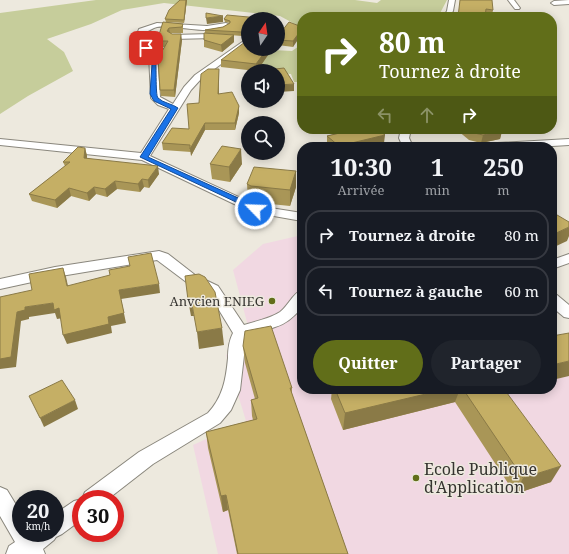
<!DOCTYPE html>
<html lang="fr">
<meta charset="utf-8">
<style>
body{margin:0;font-family:"Noto Serif",serif;background:#20242c;color:#f1f3f6;height:100vh;display:flex;flex-direction:column;font-size:15px;white-space:nowrap}
*{box-sizing:border-box;margin:0}
p{font-size:13px;color:#9ea1a6}
.icon{flex:none;width:22px;height:22px;fill:none;stroke:currentColor;stroke-width:2;stroke-linecap:round;stroke-linejoin:round}
.map{position:relative;flex:1;overflow:hidden}
.sheet{position:absolute;left:297px;top:142px;width:260px;height:252px;display:flex;flex-direction:column;background:#171b24;border-radius:16px;box-shadow:0 2px 10px #0003}
.sheet>*{flex:none}
.banner{position:absolute;left:297px;top:12px;width:260px;height:122px;border-radius:16px;box-shadow:0 2px 10px #0003;background:#616e19;color:#fff;overflow:hidden}
.needle{width:26px;rotate:13deg}
.fabs{position:absolute;left:241px;top:12px;display:grid;gap:8px}
.fabs a{display:grid;place-items:center;width:44px;height:44px;border-radius:50%;background:#171b24;box-shadow:0 2px 10px #0003;font-size:20px}
.speed{position:absolute;left:12px;top:490px;display:flex;gap:8px;font-size:20px;font-weight:700;text-align:center}
.speed>*{display:grid;place-content:center;width:52px;height:52px;border-radius:50%;background:#171b24;box-shadow:0 2px 10px #0003;line-height:1}
.speed small{font-size:10px;font-weight:400}
.speed .limit{border:6px solid #d22;background:#fff;color:#111}
.pin{position:absolute;display:grid;place-items:center;width:34px;height:34px;color:#fff;margin:-17px;border-radius:8px;box-shadow:0 2px 6px #0006}
.me{position:absolute;width:44px;margin:-22px;rotate:294deg;stroke-linejoin:round;filter:drop-shadow(0 0 3px #0008)}
.turn{display:flex;align-items:center;gap:14px;height:84px;padding:0 16px;font-size:18px}
.turn .icon{width:52px;height:52px;stroke-width:2.5}
.turn b{display:block;font-size:28px;line-height:34px}
.lanes{display:flex;align-items:center;height:38px;padding:0 16px;background:#0003;justify-content:center;gap:20px;direction:ltr}
.lanes .off{opacity:.35}
.eta{display:flex;justify-content:space-evenly;align-items:center;height:68px;text-align:center}
.eta b{font-size:24px;font-weight:700;line-height:28px}
.button{display:flex;gap:8px;margin-top:auto;padding:8px 16px}
.button a{flex:1;height:46px;border-radius:24px;background:#616e19;color:#fff;font-size:16px;font-weight:700;line-height:46px;text-align:center}
.button a+a{background:#20242c;color:#f1f3f6}
ul{padding:0;list-style:none}
li{display:flex;align-items:center;gap:12px;height:50px;margin:0 8px 6px;padding:0 8px;border:2px solid #363941;border-radius:16px}
li div{flex:1}
li b{display:block;font-size:15px}
li em{font-style:normal}
.map>svg:first-child{display:block}
</style>
<div class="map">
<svg width="569" height="554" viewBox="0 0 569 554">
<rect width="100%" height="100%" fill="#ede9de"/>
<!-- education -->
<path fill="#f1d8e2" d="M302,235V389H552V331L565,347L569,350V554H218L193,445L246,421L226,355L251,337L233,270L263,244Z"/>
<!-- green -->
<g fill="#c6cd9b">
<path d="M96,0H355L377,3L381,0H447L438,17H302V28L280,16L164,3L122,10L91,24L47,39L64,52L73,71L28,96L0,114V13Z"/>
<path d="M302,44V82H294L291,74L278,73V71H264L265,66L258,65L272,50L292,51Z"/>
</g>
<g fill="none" stroke-linecap="round" stroke-linejoin="round">
<!-- street casing -->
<g stroke="#8a877d" stroke-width="2">
<g id="street">
<path d="M449,0H455L453,11L449,17H443L447,11Z"/>
<path d="M508,0H514L520,8L519,9H515Z"/>
<path d="M569,0V4L554,5L551,3L554,1Z"/>
<path d="M157,23L207,26L226,23L230,25C214,37 175,24 157,27C153,28 149,31 145,32L142,41L157,53L160,97L173,104L184,87L195,75L248,38V44L201,79L191,90L150,156L258,206L302,213V221L251,212L142,160L0,145V139L141,153L169,109L158,105L151,98L149,54L134,42L139,29Z"/>
<path d="M211,34H214V38L173,39L169,37L173,35Z"/>
<path d="M401,129H411L409,138L413,147H403L399,138Z"/>
<path d="M569,139V145L536,147H476L481,144Z"/>
<path d="M159,251L168,254L195,275L218,286L244,325C256,321 269,319 280,312C288,306 293,293 302,290V307C295,316 286,324 275,327C265,331 253,331 246,338L240,390L231,410L220,423L153,464L108,499H81V520L62,534L56,537L54,540L43,549L45,554H6L9,546L15,542L0,516V487L7,490L21,513V533H55V514L74,501L82,499L85,492L139,452L208,413C223,397 226,379 228,358C228,349 229,341 233,333L208,292L185,281L157,260L55,277L0,289V279L55,267Z"/>
<path d="M569,254V263L552,269V260Z"/>
<path d="M552,294L557,295L569,305V318L564,317L552,307Z"/>
</g>
</g>
<!-- street -->
<use href="#street" fill="#fff" fill-rule="evenodd"/>
</g>
<!-- wall -->
<g fill="#a99657">
<path d="M180,0H187L184,23L166,22L165,19Z"/>
<path d="M460,0L493,10L492,15H485Z"/>
<path d="M259,18V19H248L242,36L205,33V30L223,27L230,23L225,22L224,19Z"/>
<path d="M163,22L183,24V33H170L182,40L175,97L161,96L160,90L165,47H158L157,41Z"/>
<path d="M302,27L293,47L278,45V36Z"/>
<path d="M234,35V42L222,52L204,47V40Z"/>
<path d="M268,55L257,71L221,67V60Z"/>
<path d="M219,69V94L239,106V113L235,130H205L191,156V152L163,150L162,143L189,129L199,103Z"/>
<path d="M339,129H377L384,143L366,147H330L327,144V136L338,133Z"/>
<path d="M457,129H499L502,131L500,139L481,143L469,140L457,130Z"/>
<path d="M85,148L87,156V158L159,174L149,188L144,187L140,192L117,189L107,197L96,194L89,201L71,196L57,208L32,201L29,194L65,166L63,162Z"/>
<path d="M210,164H242L230,182L212,179Z"/>
<path d="M296,171V187L290,206L252,202L248,200L247,184Z"/>
<path d="M243,346L292,388V394L348,554H237L228,510L223,512L208,448L206,432L253,420L252,416L251,400L255,399L245,363Z"/>
<path d="M332,389H512L505,391L551,482L515,494L455,402L343,430L331,399Z"/>
</g>
<!-- shaded-wall -->
<g fill="#8a7a47">
<path d="M186,0H187L184,23V20Z"/>
<path d="M223,16V22L207,24L206,18Z"/>
<path d="M248,27V30L242,36L241,32Z"/>
<path d="M169,28L170,34L167,31Z"/>
<path d="M302,29V34L293,47V41Z"/>
<path d="M181,34L182,40L175,97L174,90Z"/>
<path d="M234,35V42L222,52L221,45Z"/>
<path d="M267,49H268V55L257,71L256,64Z"/>
<path d="M219,69V100L218,94Z"/>
<path d="M294,84V91L278,92V85Z"/>
<path d="M239,106V113L235,130V123Z"/>
<path d="M205,123V130L191,156L190,149Z"/>
<path d="M502,131L500,139L481,143L483,135Z"/>
<path d="M385,135L384,143L366,147H339V146Z"/>
<path d="M85,148L87,156L86,165L84,158Z"/>
<path d="M241,149L242,164L230,182L229,167Z"/>
<path d="M158,166L159,174L149,188L148,180Z"/>
<path d="M296,171V187L290,206V190Z"/>
<path d="M142,179L144,187L140,192L138,184Z"/>
<path d="M115,181L117,189L107,197L105,189Z"/>
<path d="M94,187L96,194L89,201L87,193Z"/>
<path d="M69,188L71,196L57,208L55,200Z"/>
<path d="M569,227V236L567,241L552,248V235Z"/>
<path d="M63,268L66,277L70,295L67,286Z"/>
<path d="M159,284L160,293L121,299L126,323L111,326L112,333L67,344L63,335L108,317L119,290Z"/>
<path d="M191,299L194,316H191L188,300Z"/>
<path d="M53,303L59,308L63,318L57,319L55,313L29,317V319L21,321L16,367L0,369V359L17,312L25,307Z"/>
<path d="M222,328L224,345L199,349L197,332Z"/>
<path d="M569,361V376L552,380V365Z"/>
<path d="M447,389H460L455,402L343,430L345,413Z"/>
<path d="M491,389H512L489,394Z"/>
<path d="M75,400L78,409L44,427L40,418Z"/>
<path d="M561,466L551,482L515,494L523,478Z"/>
<path d="M226,495L228,510L223,512L221,496Z"/>
</g>
<!-- building -->
<g fill="#c5af65" stroke="#8a7a47">
<path d="M180,0H186L184,20L165,19L169,10Z"/>
<path d="M460,0H492L493,10L486,9L485,17H458Z"/>
<path d="M206,13L223,16L206,18Z"/>
<path d="M227,15L259,18L258,19H248V27L241,32L205,30L223,27L230,23V21L224,19Z"/>
<path d="M163,22L183,24L182,27L169,28L167,31L172,34H181L174,90H160L158,58L168,41H157Z"/>
<path d="M289,22L302,27V29L293,41L278,40V36Z"/>
<path d="M204,33L234,35L221,45L204,40Z"/>
<path d="M245,42L248,43V49H267L256,64L221,60Z"/>
<path d="M284,68L294,84L278,85V71H258Z"/>
<path d="M208,69H219L218,94L232,92L239,106L235,123H205L190,149V145L162,143L172,128L189,129L187,104L199,103L201,74Z"/>
<path d="M340,129H377L385,135L339,146L327,136L344,132Z"/>
<path d="M466,129H499L502,131L483,135L470,132Z"/>
<path d="M222,146L241,149L229,167L210,164Z"/>
<path d="M78,147L85,148L84,158L158,166L148,180L142,179L138,184L115,181L105,189L94,187L87,193L69,188L55,200L29,194L70,162H63Z"/>
<path d="M254,167L296,171L290,190L251,186L247,184Z"/>
<path d="M552,212L569,222V227L552,235Z"/>
<path d="M151,253L159,284L119,290L124,313L108,317L109,324L63,335L59,308L54,310L53,303L25,307V310L17,312L11,357L0,359V297L32,290L29,274L63,268L67,286L110,275L109,270L130,266L128,257Z"/>
<path d="M199,274L205,277L215,292L222,328L197,332L191,299L188,300L185,276Z"/>
<path d="M271,326L292,388H290L348,554H238L226,495L221,496L206,432L257,419L251,400L258,398L243,346L245,331Z"/>
<path d="M569,333V361L552,365V336Z"/>
<path d="M62,380L75,400L40,418L29,396Z"/>
<path d="M335,389H447L345,413Z"/>
<path d="M463,389H504L561,466L523,478Z"/>
</g>
<!-- route -->
<path fill="#1a73e8" stroke="#114b97" d="M146,47L155,53C157,62 155,95 158,98C163,103 173,104 178,108L148,157L258,207V210H253L140,157L171,109L154,101L150,94L152,64L150,54L144,48Z"/>
<!-- markers -->
<g fill="#616e19" stroke="#ede9de" stroke-width="1.5">
<circle cx="272" cy="301" r="4"/>
<circle cx="416" cy="478" r="4"/>
</g>
<g text-anchor="middle" stroke-width="3" stroke-linejoin="round" paint-order="stroke">
<!-- poi labels -->
<g font-size="13" fill="#363430" stroke="#ede9de" text-anchor="end">
<text x="264" y="306">Anvcien ENIEG</text>
</g>
<!-- near-poi labels -->
<g font-size="16" fill="#363430" stroke="#ede9de" text-anchor="start">
<text x="424" y="475">Ecole Publique<tspan x="424" dy="18">d'Application</tspan></text>
</g>
</g>
</svg>
<div class="fabs">
<a><svg class="needle" viewBox="-14 -14 28 28"><path d="M0-13l5 13h-10z" fill="#e53935"/><path d="M0 13l5-13h-10z" fill="#9ea1a6"/></svg></a>
<a><svg class="icon" aria-label="sound" viewBox="0 0 24 24"><path d="M4 9h4l5-4v14l-5-4H4zM17 9q2 3 0 6"/></svg></a>
<a><svg class="icon" aria-label="search" viewBox="0 0 24 24"><circle cx="10" cy="10" r="6"/><path d="M15 15l6 6"/></svg></a>
</div>
<div class="speed"><div>20<small>km/h</small></div><div class="limit">30</div></div>
<div class="pin" style="left:146px;top:48px;background:#d93025"><svg class="icon" aria-label="arrive" viewBox="0 0 24 24"><path d="M6 21V4h12l-3 4 3 4H6"/></svg></div>
<svg class="me" style="left:255px;top:209px" viewBox="-20 -20 40 40"><circle r="17" fill="#1a73e8" stroke="#fff" stroke-width="3"/><path d="M0-11L8 9 0 5-8 9z" fill="#fff"/></svg>
<div class="banner">
<div class="turn"><svg class="icon" aria-label="right" viewBox="0 0 24 24"><path d="M7 20v-9h11M14 6l5 5-5 5"/></svg><div><b>80 m</b>Tournez à droite</div></div>
<div class="lanes"><svg class="icon off" aria-label="left" viewBox="0 0 24 24"><path d="M17 20v-9H6M10 6l-5 5 5 5"/></svg><svg class="icon off" aria-label="ahead" viewBox="0 0 24 24"><path d="M12 20V5M6 11l6-6 6 6"/></svg><svg class="icon" aria-label="right" viewBox="0 0 24 24"><path d="M7 20v-9h11M14 6l5 5-5 5"/></svg></div>
</div>
<section class="sheet">
<div class="eta">
<div><b>10:30</b><p>Arrivée</p></div>
<div><b>1</b><p>min</p></div>
<div><b>250</b><p>m</p></div>
</div>
<ul>
<li><svg class="icon" aria-label="right" viewBox="0 0 24 24"><path d="M7 20v-9h11M14 6l5 5-5 5"/></svg><div><b>Tournez à droite</b></div><em>80 m</em></li>
<li><svg class="icon" aria-label="left" viewBox="0 0 24 24"><path d="M17 20v-9H6M10 6l-5 5 5 5"/></svg><div><b>Tournez à gauche</b></div><em>60 m</em></li>
</ul>
<div class="button"><a>Quitter</a><a>Partager</a></div>
</section>
</div>
